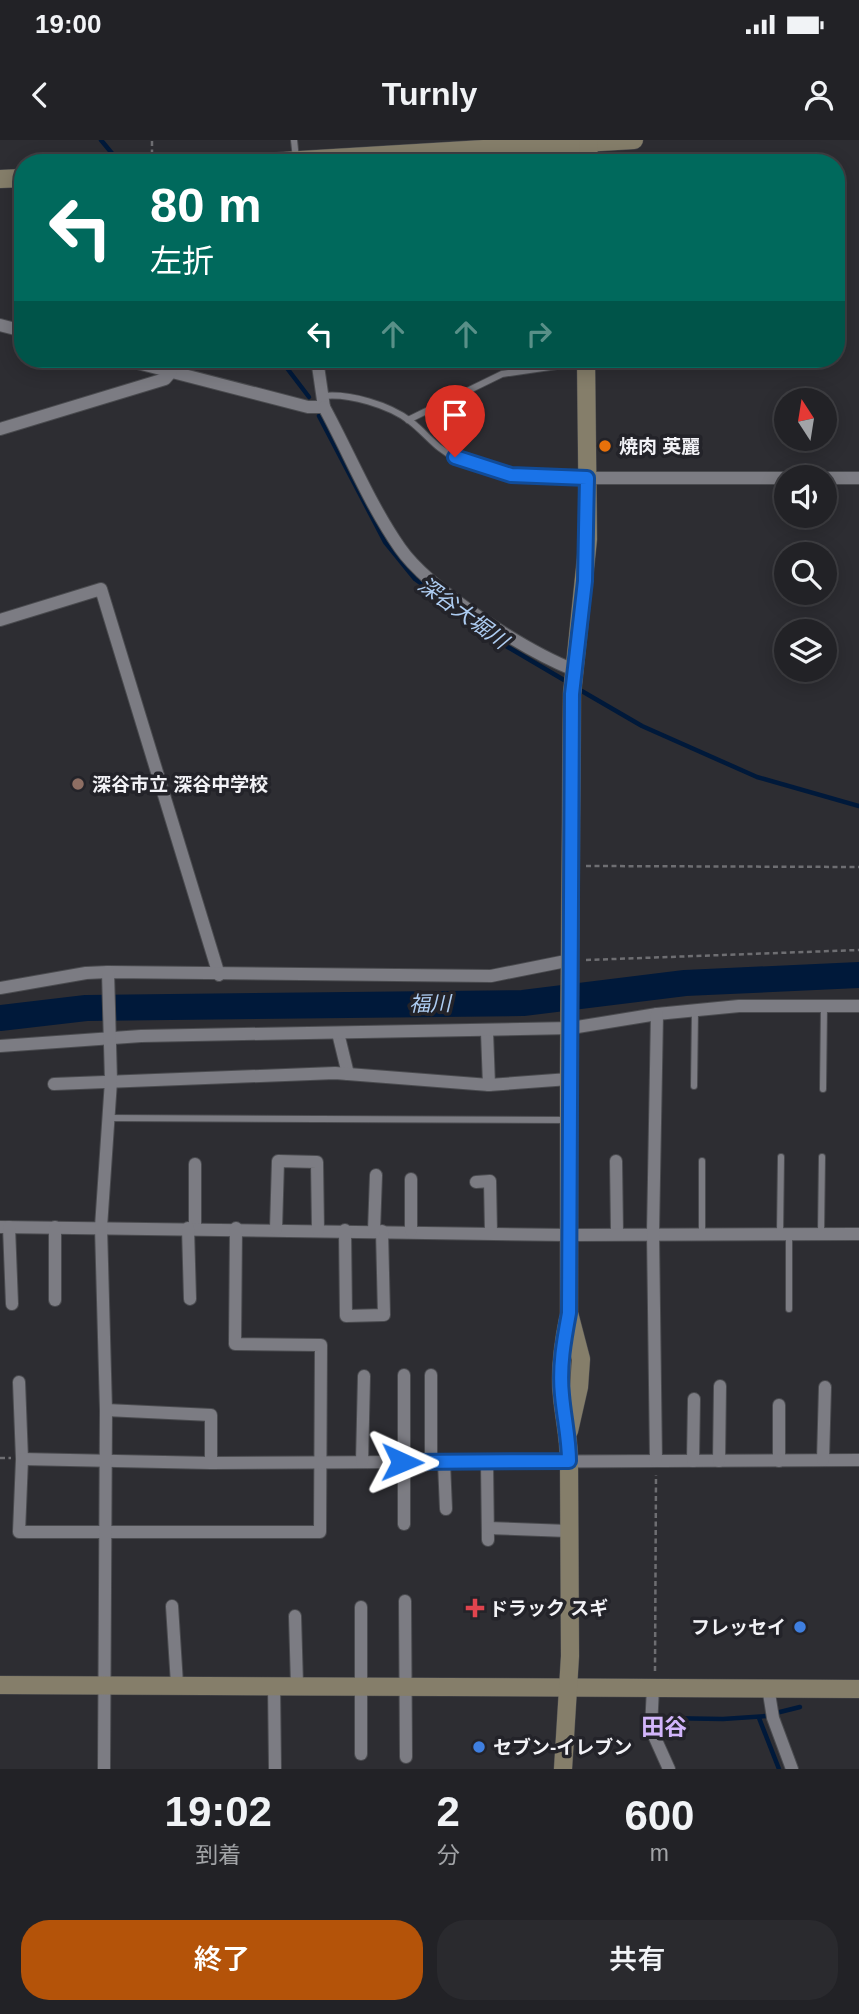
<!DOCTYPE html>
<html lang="ja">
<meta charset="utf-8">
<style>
body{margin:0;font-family:Arial,"Noto Sans JP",sans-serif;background:#2a2a2e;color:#f1f3f6;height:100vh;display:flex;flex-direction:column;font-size:26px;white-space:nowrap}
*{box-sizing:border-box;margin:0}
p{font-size:23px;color:#a2a4a7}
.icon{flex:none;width:38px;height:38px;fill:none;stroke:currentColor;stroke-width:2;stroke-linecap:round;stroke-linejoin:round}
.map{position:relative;height:1629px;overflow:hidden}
.panel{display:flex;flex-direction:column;background:#222226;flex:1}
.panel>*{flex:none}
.hud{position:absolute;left:14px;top:14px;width:831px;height:214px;border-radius:28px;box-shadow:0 4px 18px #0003,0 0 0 2px #3f3f43;background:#00695c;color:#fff;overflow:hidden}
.needle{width:46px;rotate:348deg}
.buttons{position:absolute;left:774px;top:248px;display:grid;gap:14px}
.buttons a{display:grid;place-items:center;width:63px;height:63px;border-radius:50%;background:#222226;box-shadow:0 4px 18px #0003,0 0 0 2px #3f3f43;font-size:35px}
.pin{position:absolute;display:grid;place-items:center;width:60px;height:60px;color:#fff;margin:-72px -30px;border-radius:50% 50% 50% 0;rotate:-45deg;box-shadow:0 0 7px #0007}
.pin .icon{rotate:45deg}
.me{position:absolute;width:77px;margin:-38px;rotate:91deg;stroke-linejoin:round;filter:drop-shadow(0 0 5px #0008)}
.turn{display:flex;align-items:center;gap:24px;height:147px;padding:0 21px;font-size:32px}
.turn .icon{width:91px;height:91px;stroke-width:2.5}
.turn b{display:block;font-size:49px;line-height:60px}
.lanes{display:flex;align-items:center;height:66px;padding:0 21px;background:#0003;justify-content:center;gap:35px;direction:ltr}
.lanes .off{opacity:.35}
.eta{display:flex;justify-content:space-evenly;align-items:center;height:119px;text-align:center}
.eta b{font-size:42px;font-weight:600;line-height:49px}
.primary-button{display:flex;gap:14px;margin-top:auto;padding:14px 21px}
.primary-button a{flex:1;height:80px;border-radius:28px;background:#b45309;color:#fff;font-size:28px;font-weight:600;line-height:80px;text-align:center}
.primary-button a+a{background:#2a2a2e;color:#f1f3f6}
.status{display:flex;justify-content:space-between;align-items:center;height:49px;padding:0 35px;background:#222226;direction:ltr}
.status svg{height:19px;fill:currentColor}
header{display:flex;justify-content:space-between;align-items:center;height:91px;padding:0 21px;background:#222226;font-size:32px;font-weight:600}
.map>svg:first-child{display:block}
</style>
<div class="status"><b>19:00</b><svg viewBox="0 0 49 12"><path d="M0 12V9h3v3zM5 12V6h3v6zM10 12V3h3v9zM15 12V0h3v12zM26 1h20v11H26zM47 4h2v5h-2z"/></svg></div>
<header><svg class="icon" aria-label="back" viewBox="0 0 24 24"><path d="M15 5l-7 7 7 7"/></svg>Turnly<svg class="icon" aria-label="person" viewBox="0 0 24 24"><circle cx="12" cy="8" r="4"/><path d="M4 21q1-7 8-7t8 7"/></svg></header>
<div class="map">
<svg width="859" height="1629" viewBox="0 0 859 1629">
<rect width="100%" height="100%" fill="#2d2d32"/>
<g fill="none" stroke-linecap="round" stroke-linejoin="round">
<!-- stream -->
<g stroke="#00193a" stroke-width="4.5">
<path d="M101,0L120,23"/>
<path d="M280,219L309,257"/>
<path d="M319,276L385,402L415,439L506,506L564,540"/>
<path d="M580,550L642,586L757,637L859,666"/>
<path d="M776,1573L800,1567"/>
<path d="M662,1578L723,1579L766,1576"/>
<path d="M759,1578L779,1629"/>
</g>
<!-- river -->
<path stroke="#00193a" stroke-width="26" d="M0,878L86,868L523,863L685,843L859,835"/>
<!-- lane casing -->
<g stroke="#4a4b4f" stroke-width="8">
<g id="lane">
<path d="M294,0L296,19"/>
<path d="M323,256C349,253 389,265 410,281C427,294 436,309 456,318C498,336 539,339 584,338"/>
<path d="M408,280L502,234L584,222"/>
<path d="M694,946L695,870"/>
<path d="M823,949L824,866"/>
<path d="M108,978L568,980"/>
<path d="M702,1021V1093"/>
<path d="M780,1093L781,1017"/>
<path d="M789,1093V1169"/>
<path d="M821,1093L822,1017"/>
</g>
</g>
<!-- street casing -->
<g stroke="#4a4b4f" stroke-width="14">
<g id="street">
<path d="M0,185L23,191"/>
<path d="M122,219L308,267H324L317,219"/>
<path d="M324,267C349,313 370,365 400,408C429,450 526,511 574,530"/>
<path d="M0,289L165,239L171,232"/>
<path d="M587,338H859"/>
<path d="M0,480L101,449L219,835"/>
<path d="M0,848L86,833L108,832L491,836L571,820"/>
<path d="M487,892L489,945"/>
<path d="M338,893L348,934"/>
<path d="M0,906L141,896L571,888L657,874L739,866H859"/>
<path d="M54,944L335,933L489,945L569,939"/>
<path d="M616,1021L617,1093"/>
<path d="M195,1024V1088"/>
<path d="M476,1042L490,1041L491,1093"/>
<path d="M0,1087L569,1095L859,1094"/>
<path d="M9,1087L12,1164"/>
<path d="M55,1087V1160"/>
<path d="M188,1088L190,1159"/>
<path d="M276,1089L278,1021L317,1022L318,1090"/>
<path d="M345,1090L346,1176L384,1175L382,1091"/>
<path d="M374,1091L376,1035"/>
<path d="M411,1091V1039"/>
<path d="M404,1235V1384"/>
<path d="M19,1242L22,1319L19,1392H320L321,1205L235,1204L236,1088"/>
<path d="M779,1265V1321"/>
<path d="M106,1270L211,1275V1323"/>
<path d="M22,1319L211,1323L859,1320"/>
<path d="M823,1320L825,1247"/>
<path d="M656,1321L653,1093L657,874"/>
<path d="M693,1321L694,1259"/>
<path d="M719,1321L720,1246"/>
<path d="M362,1322L364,1236"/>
<path d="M431,1323V1235"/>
<path d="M444,1323L446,1369"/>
<path d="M487,1323L488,1400"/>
<path d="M488,1388L568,1391"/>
<path d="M405,1461L406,1617"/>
<path d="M172,1466L177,1544"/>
<path d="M361,1467V1614"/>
<path d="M295,1476L297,1545"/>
<path d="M274,1545L275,1628"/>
<path d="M653,1547L651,1589L669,1629"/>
<path d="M768,1547L773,1578L792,1629"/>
<path d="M104,1629L106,1270L101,1087L111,941L108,832"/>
</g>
</g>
<!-- secondary casing -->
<g stroke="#4a4b4f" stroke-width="19">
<g id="secondary">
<path d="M249,23L634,0"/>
<path d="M588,23L589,0"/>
<path d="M0,39L23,38"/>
<path d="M569,1291L579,1247L581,1219L569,1173V939L572,554L588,399L586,219"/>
<path d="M0,1545L859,1549"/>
<path d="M563,1629L570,1516L569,1321C569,1298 564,1278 562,1256C559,1230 563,1204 568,1179"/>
</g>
</g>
<!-- path -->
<g stroke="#6e6e72" stroke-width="2.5" stroke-dasharray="5 3.5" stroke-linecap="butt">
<path d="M152,23V0"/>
<path d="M586,726L859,727"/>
<path d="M586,820L859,810"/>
<path d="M0,1318H11"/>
<path d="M655,1531L656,1335"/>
</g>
<!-- lane -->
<use href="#lane" stroke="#7c7c83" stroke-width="6"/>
<!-- street -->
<use href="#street" stroke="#7c7c83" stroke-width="12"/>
<!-- secondary -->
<use href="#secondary" stroke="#857e6a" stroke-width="18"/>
</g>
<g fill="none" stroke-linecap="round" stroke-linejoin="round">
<!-- route casing -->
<g stroke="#114b97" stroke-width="18">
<path id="route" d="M402,1322L569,1321C569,1298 564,1278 562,1255C559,1227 564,1200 569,1173L572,554L585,441L587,338L511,335L455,317"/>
</g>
<!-- route -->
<use href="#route" stroke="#1a73e8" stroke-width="12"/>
</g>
<!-- markers -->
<circle fill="#e8710a" stroke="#232329" stroke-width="2.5" cx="605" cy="306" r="7"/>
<circle fill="#8d6e63" stroke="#232329" stroke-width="2.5" cx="78" cy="644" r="7"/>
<path fill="#e0444e" stroke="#232329" stroke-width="2.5" d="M471.5 1457.5h7v7h7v7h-7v7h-7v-7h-7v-7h7z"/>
<g fill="#3f7fe0" stroke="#232329" stroke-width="2.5">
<circle cx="800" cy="1487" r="7"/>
<circle cx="479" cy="1607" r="7"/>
</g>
<g text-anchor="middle" stroke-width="7" stroke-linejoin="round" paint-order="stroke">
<!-- poi labels -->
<g font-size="19" font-weight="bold" fill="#f2f2f6" stroke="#232329" text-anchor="start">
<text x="619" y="313">焼肉 英麗</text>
<text x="92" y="651">深谷市立 深谷中学校</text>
<text x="489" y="1475">ドラック スギ</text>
<text x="786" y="1494" text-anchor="end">フレッセイ</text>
<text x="493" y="1614">セブン-イレブン</text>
</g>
<!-- water labels -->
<g font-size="21" font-style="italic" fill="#aecdf2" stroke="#232329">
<text transform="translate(463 473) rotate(36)" y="7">深谷大堀川</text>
<text transform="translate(430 864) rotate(-1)" y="7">福川</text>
</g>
<!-- quarter labels -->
<g font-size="23" font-weight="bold" fill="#d2b5fb" stroke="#232329">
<text x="664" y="1595">田谷</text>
</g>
</g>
</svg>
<div class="buttons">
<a><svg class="needle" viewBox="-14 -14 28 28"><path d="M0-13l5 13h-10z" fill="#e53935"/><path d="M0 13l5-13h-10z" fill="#a2a4a7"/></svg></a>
<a><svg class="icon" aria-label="sound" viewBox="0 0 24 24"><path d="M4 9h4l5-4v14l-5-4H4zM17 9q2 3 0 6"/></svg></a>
<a><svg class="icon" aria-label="search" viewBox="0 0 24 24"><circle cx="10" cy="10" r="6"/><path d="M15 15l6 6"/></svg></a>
<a><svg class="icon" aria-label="layers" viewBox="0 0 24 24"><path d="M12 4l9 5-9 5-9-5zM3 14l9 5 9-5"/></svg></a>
</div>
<div class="pin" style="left:455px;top:317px;background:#d93025"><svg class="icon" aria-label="arrive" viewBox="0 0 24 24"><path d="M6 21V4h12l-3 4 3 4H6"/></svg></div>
<svg class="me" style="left:402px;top:1322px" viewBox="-20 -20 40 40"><path d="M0-17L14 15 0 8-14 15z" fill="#1a73e8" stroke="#fff" stroke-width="4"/></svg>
<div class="hud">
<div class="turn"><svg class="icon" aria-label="left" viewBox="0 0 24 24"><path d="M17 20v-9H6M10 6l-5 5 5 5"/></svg><div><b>80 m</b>左折</div></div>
<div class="lanes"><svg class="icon" aria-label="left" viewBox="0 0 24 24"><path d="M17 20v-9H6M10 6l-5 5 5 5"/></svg><svg class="icon off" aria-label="ahead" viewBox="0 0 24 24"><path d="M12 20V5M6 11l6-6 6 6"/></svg><svg class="icon off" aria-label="ahead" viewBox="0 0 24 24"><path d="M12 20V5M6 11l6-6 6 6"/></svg><svg class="icon off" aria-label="right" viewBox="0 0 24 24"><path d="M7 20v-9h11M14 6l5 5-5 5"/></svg></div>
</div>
</div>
<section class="panel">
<div class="eta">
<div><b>19:02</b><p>到着</p></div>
<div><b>2</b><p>分</p></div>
<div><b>600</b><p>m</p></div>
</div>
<div class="primary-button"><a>終了</a><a>共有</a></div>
</section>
